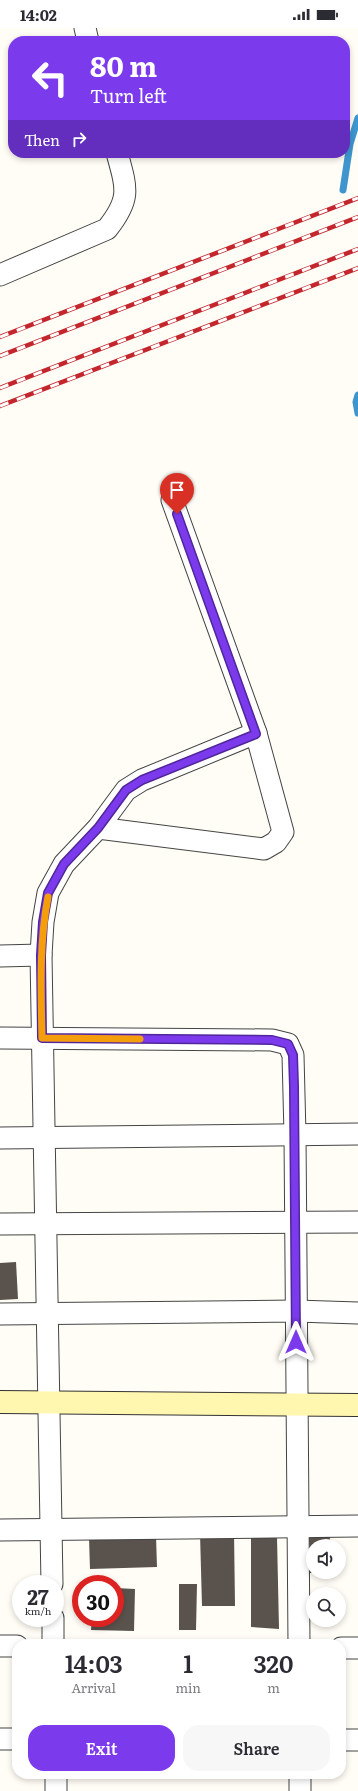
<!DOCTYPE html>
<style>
body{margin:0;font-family:Literata,serif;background:#f7f7f7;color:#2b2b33;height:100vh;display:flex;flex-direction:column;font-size:15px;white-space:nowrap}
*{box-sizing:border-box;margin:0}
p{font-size:13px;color:#7c7c81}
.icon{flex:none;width:22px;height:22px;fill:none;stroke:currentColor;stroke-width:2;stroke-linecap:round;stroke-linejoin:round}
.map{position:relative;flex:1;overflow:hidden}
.panel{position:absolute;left:12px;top:1611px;width:334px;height:140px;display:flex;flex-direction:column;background:#fff;border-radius:16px;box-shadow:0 2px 6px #0003}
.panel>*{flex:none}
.hud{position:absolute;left:8px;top:8px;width:342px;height:122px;border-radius:16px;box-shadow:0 2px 6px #0003;background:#7c3aed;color:#fff;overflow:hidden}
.fabs{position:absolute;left:306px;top:1511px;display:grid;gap:8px}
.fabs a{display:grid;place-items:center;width:40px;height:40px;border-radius:50%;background:#fff;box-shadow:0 2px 6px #0003;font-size:20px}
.speed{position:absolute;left:12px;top:1547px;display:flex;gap:8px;font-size:20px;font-weight:700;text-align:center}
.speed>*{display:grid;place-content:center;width:52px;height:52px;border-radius:50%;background:#fff;box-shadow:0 2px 6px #0003;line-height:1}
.speed small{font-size:10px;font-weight:400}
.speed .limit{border:6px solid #d22;background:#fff;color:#111}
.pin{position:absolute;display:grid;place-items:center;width:34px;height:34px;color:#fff;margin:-41px -17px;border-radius:50% 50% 50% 0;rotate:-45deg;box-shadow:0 0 4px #0007}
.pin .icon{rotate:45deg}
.me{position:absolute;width:44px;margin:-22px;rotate:0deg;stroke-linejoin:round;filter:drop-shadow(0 0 3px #0008)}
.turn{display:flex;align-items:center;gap:14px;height:84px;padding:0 16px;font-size:18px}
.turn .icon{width:52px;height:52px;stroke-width:2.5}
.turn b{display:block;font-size:28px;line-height:34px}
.then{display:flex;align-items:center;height:38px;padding:0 16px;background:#0003;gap:8px;font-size:15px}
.eta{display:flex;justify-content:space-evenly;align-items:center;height:68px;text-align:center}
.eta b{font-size:24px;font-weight:600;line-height:28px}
.button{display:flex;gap:8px;margin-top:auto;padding:8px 16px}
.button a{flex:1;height:46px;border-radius:16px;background:#7c3aed;color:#fff;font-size:16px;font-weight:600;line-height:46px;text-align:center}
.button a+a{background:#f7f7f7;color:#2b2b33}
.status{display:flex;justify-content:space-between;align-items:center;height:28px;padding:0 20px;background:#fff;direction:ltr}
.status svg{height:11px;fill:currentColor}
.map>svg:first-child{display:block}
</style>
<div class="status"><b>14:02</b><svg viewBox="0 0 49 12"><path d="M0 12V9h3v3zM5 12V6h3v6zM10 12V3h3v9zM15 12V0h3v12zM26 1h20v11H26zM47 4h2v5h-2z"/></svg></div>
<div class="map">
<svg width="358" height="1763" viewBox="0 0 358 1763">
<rect width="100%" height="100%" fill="#fffdf5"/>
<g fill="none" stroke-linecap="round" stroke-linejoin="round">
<!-- stream -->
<g stroke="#3f96cf" stroke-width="7">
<path d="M343,162L350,116L358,90"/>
<path d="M358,367L356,374L358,385"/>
</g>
</g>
<!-- building -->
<g fill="#5a524d">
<path d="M16,1234L18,1271L0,1272V1235Z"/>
<path d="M234,1504L235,1578H202L200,1505Z"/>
<path d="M329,1504L331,1518H313V1528H310L309,1508Z"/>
<path d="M156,1508L157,1539L90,1541L89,1510Z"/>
<path d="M277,1509L279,1601L251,1599V1510Z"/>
<rect x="309" y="1533" width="4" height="12"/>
<path d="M179,1556H197L196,1602H179Z"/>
<path d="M115,1560L135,1561L134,1603L91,1602L92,1590H115Z"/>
</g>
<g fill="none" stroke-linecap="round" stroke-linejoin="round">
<!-- minor casing -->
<g stroke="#444" stroke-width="23">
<g id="minor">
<path d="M85,0L88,13"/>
<path d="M0,247L107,201C131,171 127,161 117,125"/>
<path d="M98,800L264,821L276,814L283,804L256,705L172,472"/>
<path d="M0,928L41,927"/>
<path d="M0,1010L272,1012L288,1016L293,1027L295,1107L299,1616"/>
<path d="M0,1110L358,1106"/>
<path d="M0,1196L358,1194"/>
<path d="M0,1286L296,1283L358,1285"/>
<path d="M0,1502L358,1498"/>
<path d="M52,1556L41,927L43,894L48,865L64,836L98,800L126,762L142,752L256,705"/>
<path d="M53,1590V1616"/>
<path d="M0,1618H17"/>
<path d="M341,1620H358"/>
<path d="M0,1711H17"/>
<path d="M341,1712H358"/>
<path d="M56,1746V1763"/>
<path d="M300,1746V1763"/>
</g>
</g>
<!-- secondary casing -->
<g stroke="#333" stroke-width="24">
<path id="secondary" d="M0,1374L358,1377"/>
</g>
<!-- minor -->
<use href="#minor" stroke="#fff" stroke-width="21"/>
<!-- secondary -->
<use href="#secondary" stroke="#fff6b0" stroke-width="22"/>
<!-- rail casing -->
<g stroke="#c4262e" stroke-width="4.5">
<g id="rail">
<path d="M0,309L358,170"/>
<path d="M0,328L358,189"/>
<path d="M0,360L358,221"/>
<path d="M0,378L358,240"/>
</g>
</g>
<!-- rail -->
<use href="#rail" stroke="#fff" stroke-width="3" stroke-dasharray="9" stroke-linecap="butt"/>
</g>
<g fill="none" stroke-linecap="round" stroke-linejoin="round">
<!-- route casing -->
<g stroke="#51269a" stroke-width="10">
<path id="route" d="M177,486L256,706L142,752L126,762L98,800L64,836L48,865L43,894L41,927L42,1010L272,1012L288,1016L293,1027L294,1059L296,1314"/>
</g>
<!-- route -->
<use href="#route" stroke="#7c3aed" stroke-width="7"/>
<!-- slow -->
<path stroke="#f59e0b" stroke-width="7" d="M48,869C39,916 41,962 42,1010L140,1011"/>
</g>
</svg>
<div class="fabs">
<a><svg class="icon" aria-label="sound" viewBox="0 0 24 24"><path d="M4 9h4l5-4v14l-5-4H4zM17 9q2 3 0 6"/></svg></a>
<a><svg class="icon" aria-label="search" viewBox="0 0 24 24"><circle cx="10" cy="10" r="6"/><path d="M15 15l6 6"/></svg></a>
</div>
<div class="speed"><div>27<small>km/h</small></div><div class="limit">30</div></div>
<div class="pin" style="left:177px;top:486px;background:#d93025"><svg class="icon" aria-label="arrive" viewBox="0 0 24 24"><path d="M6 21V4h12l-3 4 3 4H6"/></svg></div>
<svg class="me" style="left:296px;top:1314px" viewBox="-20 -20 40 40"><path d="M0-17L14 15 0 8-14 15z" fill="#7c3aed" stroke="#fff" stroke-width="4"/></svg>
<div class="hud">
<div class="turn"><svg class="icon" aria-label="left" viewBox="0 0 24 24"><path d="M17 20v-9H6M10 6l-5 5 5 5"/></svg><div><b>80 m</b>Turn left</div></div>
<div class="then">Then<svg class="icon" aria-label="right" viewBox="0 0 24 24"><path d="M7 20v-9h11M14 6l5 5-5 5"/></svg></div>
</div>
<section class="panel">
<div class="eta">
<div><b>14:03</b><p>Arrival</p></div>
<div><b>1</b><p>min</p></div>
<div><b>320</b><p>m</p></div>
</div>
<div class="button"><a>Exit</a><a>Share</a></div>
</section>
</div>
